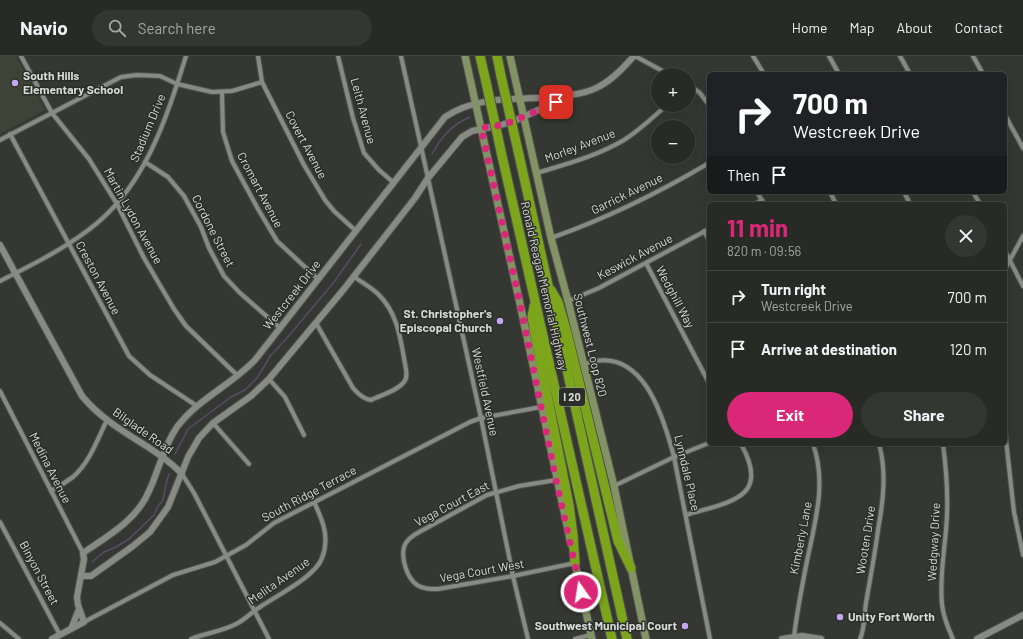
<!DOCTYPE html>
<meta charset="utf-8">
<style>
body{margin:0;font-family:Barlow,sans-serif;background:#343632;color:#f1f3f6;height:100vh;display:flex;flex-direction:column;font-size:15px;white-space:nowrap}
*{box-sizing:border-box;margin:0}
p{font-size:13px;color:#a5a7a7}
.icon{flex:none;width:22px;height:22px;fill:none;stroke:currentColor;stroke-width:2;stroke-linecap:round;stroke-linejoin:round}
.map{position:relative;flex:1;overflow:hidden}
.sheet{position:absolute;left:707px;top:146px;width:300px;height:244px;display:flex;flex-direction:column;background:#282a26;border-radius:6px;box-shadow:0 4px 16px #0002,0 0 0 1px #444643}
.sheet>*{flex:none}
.hud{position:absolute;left:707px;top:16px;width:300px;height:122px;border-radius:6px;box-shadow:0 4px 16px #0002,0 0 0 1px #444643;background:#202124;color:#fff;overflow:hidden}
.controls{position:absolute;left:651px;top:12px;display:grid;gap:8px}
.controls a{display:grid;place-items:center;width:44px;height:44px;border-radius:50%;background:#282a26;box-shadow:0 4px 16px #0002,0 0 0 1px #444643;font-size:20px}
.pin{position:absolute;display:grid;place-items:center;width:34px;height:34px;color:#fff;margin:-17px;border-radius:8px;box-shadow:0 2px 6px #0006}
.me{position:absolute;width:44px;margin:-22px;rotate:347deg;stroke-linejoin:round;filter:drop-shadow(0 0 3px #0008)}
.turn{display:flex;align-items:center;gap:14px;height:84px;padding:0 20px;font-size:18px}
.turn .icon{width:52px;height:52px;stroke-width:2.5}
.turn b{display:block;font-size:28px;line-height:34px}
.then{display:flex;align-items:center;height:38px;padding:0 20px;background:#0003;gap:8px;font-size:15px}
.round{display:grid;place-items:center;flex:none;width:42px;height:42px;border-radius:21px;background:#343632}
.overview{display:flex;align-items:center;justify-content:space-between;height:68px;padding:0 20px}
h1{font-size:24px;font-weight:700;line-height:30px;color:#db2777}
.cta{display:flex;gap:8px;margin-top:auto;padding:8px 20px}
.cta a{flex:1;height:46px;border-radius:24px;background:#db2777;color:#fff;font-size:16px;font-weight:700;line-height:46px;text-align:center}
.cta a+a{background:#343632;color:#f1f3f6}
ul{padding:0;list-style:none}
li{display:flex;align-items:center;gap:12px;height:52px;padding:0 20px;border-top:1px solid #444643}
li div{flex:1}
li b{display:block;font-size:15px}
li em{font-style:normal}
header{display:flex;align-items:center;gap:24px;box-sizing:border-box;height:56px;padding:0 20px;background:#282a26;border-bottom:1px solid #444643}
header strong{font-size:19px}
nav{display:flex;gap:22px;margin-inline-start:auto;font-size:14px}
.search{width:280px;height:36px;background:#343632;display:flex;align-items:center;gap:10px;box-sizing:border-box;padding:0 14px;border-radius:22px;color:#a5a7a7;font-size:15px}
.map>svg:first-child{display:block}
</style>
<header>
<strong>Navio</strong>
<div class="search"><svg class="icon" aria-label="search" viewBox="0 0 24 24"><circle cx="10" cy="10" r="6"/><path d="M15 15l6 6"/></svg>Search here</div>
<nav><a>Home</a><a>Map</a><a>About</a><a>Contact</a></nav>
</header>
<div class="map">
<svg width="1023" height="583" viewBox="0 0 1023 583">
<rect width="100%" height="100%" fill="#353832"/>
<!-- built -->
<path fill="#3e4337" d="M0,0H16L45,54L0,78Z"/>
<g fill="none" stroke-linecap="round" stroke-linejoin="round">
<!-- stream -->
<g stroke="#594b67" stroke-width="1.5">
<path d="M432,98C441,81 452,68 470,61"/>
<path d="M175,398L188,373L231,341L245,334L257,322L271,299L287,282L334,226L361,188"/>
<path d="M92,506L104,496L116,491L129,483L154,459L158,450L163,444L166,428L169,418"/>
</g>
<!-- minor casing -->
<g stroke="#52534e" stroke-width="6">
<g id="minor">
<path d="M21,0L52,57L89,103L117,148L144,202L174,253L186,270L238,320"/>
<path d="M258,0L262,26L304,109L325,144L334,155L356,175"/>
<path d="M338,0L353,62L364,97L379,114L394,127"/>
<path d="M401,0L481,362L513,520L528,583"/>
<path d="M635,0L670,19"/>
<path d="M753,0L764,18"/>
<path d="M829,0L839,18"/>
<path d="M900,0L910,18"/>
<path d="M973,0L983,18"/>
<path d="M688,28L700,37L709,49"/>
<path d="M222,37L223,76L232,105L258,153L277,185L318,223"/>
<path d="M1005,59L1023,92"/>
<path d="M10,78L129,300L150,319L197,350"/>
<path d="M0,84L121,21L137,19L160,20L177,28L212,36L232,35L262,26"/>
<path d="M145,106L168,121L184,140L201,171L209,192L224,220L239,236L280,272"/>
<path d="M537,117C566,108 597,100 624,84C640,74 653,61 667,49"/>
<path d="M757,136L764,148"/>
<path d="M830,136L836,148"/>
<path d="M904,136L910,148"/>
<path d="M973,136L980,148"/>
<path d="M755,148L762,144"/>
<path d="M704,175L709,184"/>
<path d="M551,182C605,163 660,136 709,107"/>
<path d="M1005,195L1023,230"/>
<path d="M646,207L709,327"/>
<path d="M1005,213L1023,180"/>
<path d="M0,225C30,210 60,195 87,175C144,134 166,64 186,0"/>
<path d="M568,245L599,232L709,173"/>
<path d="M316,267L353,332C358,338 363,343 371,344C381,339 397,335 404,326C409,320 405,310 404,302C400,279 396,255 378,238C371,231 361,226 353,220"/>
<path d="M584,308C642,287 663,359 674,401L710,583"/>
<path d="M269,323L285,341L304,379"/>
<path d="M0,335L83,497"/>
<path d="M213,367L249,408"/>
<path d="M1005,375L1014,456L1023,499"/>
<path d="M943,388C946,411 948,435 947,459C946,488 939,518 942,548C943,560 948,572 953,583"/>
<path d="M182,418L194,437L269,583"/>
<path d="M556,424L519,430L487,439L421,475C415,478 406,484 404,491C401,503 407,522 417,529C423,533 430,533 438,533L513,520L575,507"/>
<path d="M614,430L674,401L709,387"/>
<path d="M51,435C58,431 66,426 73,421C90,406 97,384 107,364"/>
<path d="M686,459C728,446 772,443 741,388"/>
<path d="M0,466L60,579"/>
<path d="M84,566L173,519L215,506L246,489L274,467L470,366L481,362L541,351"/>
<path d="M0,567L19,583"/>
<path d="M794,581C797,555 802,530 807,505C815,466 827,427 813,388"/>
<path d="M191,583C206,577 224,575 238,567C245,563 252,556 260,551C276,540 316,520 322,502C330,482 323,465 314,446"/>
<path d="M575,583L591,579"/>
<path d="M860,583C865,572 864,559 866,547C870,523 875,498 878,474C883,446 887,416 879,388"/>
</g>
</g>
<!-- tertiary casing -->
<g stroke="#52534e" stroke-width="8">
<g id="tertiary">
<path d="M0,189L82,340C100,362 124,376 148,391C160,399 172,407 182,418"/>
<path d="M81,520H91L133,490L150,476L168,451L188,401L199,382L213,367L251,340L269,323L344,233L415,142L428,122L462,81L472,75L501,69L514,65L565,42"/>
<path d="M71,573L79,553"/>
<path d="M52,583L84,566L78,549L77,541L84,503L83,497C108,480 137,464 149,435C159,414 163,391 177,371C198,343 231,329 255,304L445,61C477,39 518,44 555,41C570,39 586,38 600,30C613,23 624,11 634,0"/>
<path d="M782,583L802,580L821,583"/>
<path d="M977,583L1023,559"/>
</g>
</g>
<!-- secondary casing -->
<g stroke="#52534e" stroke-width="9">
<g id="secondary">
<path d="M465,0L519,243L571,488"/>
<path d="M510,0L551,182L568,245L614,430L646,583"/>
<path d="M574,503L592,583"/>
</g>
</g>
<!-- motorway casing -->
<g stroke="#52534e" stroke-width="11">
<g id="motorway">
<path d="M480,0L486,26"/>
<path d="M497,0L501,20"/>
<path d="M519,99L627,583"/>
<path d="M502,100L612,583"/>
<path d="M551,234L558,246L567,277L618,485L631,512"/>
<path d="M534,250L532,261L535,278L569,449L573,479L575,507"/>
</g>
</g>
<!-- minor -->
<use href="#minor" stroke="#888b84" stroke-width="4"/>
<!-- tertiary -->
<use href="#tertiary" stroke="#888b84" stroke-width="6"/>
<!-- secondary -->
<use href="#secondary" stroke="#849365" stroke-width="7"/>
<!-- motorway -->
<use href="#motorway" stroke="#7ca51c" stroke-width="9"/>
<!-- motorway-bridge casing -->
<g stroke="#52534e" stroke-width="11" stroke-linecap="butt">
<g id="motorway-bridge">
<path d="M501,20L519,99"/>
<path d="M486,26L502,100"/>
</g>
</g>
<!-- motorway-bridge -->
<use href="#motorway-bridge" stroke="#7ca51c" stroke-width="9"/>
</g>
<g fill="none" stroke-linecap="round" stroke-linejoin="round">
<!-- route -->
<path stroke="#db2777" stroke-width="7" stroke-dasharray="0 12.6" d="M556,46L514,65L501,69L481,72L519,243L556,424L581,536"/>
</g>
<!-- markers -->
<g fill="#c5a6f0" stroke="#2b2e28" stroke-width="1.5">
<circle cx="15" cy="27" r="4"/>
<circle cx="500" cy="265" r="4"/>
<circle cx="840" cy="561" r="4"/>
<circle cx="685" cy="570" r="4"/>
</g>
<g text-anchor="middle" stroke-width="3" stroke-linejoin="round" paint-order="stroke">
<!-- shield labels -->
<rect fill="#2b2e28" stroke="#a5a6a2" stroke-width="1" x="559" y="332" width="26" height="18" rx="3"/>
<g font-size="11" font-weight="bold" fill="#d9dad7">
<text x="572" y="345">I 20</text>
</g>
<!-- poi labels -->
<g font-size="12" font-weight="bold" fill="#d9dad7" stroke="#2b2e28" text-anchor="start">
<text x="23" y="24">South Hills<tspan x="23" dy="14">Elementary School</tspan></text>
<text x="492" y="262" text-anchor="end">St. Christopher's<tspan x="492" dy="14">Episcopal Church</tspan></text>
<text x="848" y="565">Unity Fort Worth</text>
<text x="677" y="574" text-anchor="end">Southwest Municipal Court</text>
</g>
<!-- street labels -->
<g font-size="12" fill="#d9dad7" stroke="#2b2e28">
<text transform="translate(363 55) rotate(75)" y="4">Leith Avenue</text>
<text transform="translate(148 72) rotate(-67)" y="4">Stadium Drive</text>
<text transform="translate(306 89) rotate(62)" y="4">Covert Avenue</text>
<text transform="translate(580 90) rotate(-21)" y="4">Morley Avenue</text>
<text transform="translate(260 134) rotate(62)" y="4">Cromart Avenue</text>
<text transform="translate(627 138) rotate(-26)" y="4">Garrick Avenue</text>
<text transform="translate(133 160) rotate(61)" y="4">Martin Lydon Avenue</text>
<text transform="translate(213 175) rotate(63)" y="4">Cordone Street</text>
<text transform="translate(635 201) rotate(-28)" y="4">Keswick Avenue</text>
<text transform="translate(98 222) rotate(62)" y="4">Creston Avenue</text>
<text transform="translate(544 230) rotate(77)" y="4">Ronald Reagan Memorial Highway</text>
<text transform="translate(292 239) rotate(-52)" y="4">Westcreek Drive</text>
<text transform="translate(675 241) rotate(62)" y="4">Wedghill Way</text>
<text transform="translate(590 289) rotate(76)" y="4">Southwest Loop 820</text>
<text transform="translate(485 336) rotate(78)" y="4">Westfield Avenue</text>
<text transform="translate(143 375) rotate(35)" y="4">Bilglade Road</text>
<text transform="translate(50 412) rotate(63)" y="4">Medina Avenue</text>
<text transform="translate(687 417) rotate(77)" y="4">Lynndale Place</text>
<text transform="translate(309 438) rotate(-28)" y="4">South Ridge Terrace</text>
<text transform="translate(452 448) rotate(-28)" y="4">Vega Court East</text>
<text transform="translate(801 482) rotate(-79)" y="4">Kimberly Lane</text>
<text transform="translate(866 484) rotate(-81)" y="4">Wooten Drive</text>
<text transform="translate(934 486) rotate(-87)" y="4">Wedgway Drive</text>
<text transform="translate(482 515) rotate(-10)" y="4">Vega Court West</text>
<text transform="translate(39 517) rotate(62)" y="4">Binyon Street</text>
<text transform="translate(279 525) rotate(-35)" y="4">Melita Avenue</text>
</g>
</g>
</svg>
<div class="controls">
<a>+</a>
<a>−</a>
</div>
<div class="pin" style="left:556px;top:46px;background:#d93025"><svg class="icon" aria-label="arrive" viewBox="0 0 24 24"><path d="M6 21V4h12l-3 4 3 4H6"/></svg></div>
<svg class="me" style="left:581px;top:536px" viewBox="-20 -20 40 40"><circle r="17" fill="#db2777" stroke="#fff" stroke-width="3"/><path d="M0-11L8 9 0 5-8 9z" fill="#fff"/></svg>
<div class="hud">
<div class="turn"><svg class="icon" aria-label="right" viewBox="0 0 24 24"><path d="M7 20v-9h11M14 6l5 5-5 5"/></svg><div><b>700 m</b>Westcreek Drive</div></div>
<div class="then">Then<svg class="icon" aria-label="arrive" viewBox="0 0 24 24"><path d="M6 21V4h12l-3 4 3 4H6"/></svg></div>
</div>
<section class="sheet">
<div class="overview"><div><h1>11 min</h1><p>820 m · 09:56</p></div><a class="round"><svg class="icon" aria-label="close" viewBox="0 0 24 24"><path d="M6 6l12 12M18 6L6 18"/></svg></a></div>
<ul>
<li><svg class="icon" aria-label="right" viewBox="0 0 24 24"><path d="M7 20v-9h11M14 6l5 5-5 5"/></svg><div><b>Turn right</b><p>Westcreek Drive</p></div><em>700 m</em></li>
<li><svg class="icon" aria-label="arrive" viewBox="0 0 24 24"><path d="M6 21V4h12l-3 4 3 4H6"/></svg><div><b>Arrive at destination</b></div><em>120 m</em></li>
</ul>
<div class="cta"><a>Exit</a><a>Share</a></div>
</section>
</div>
